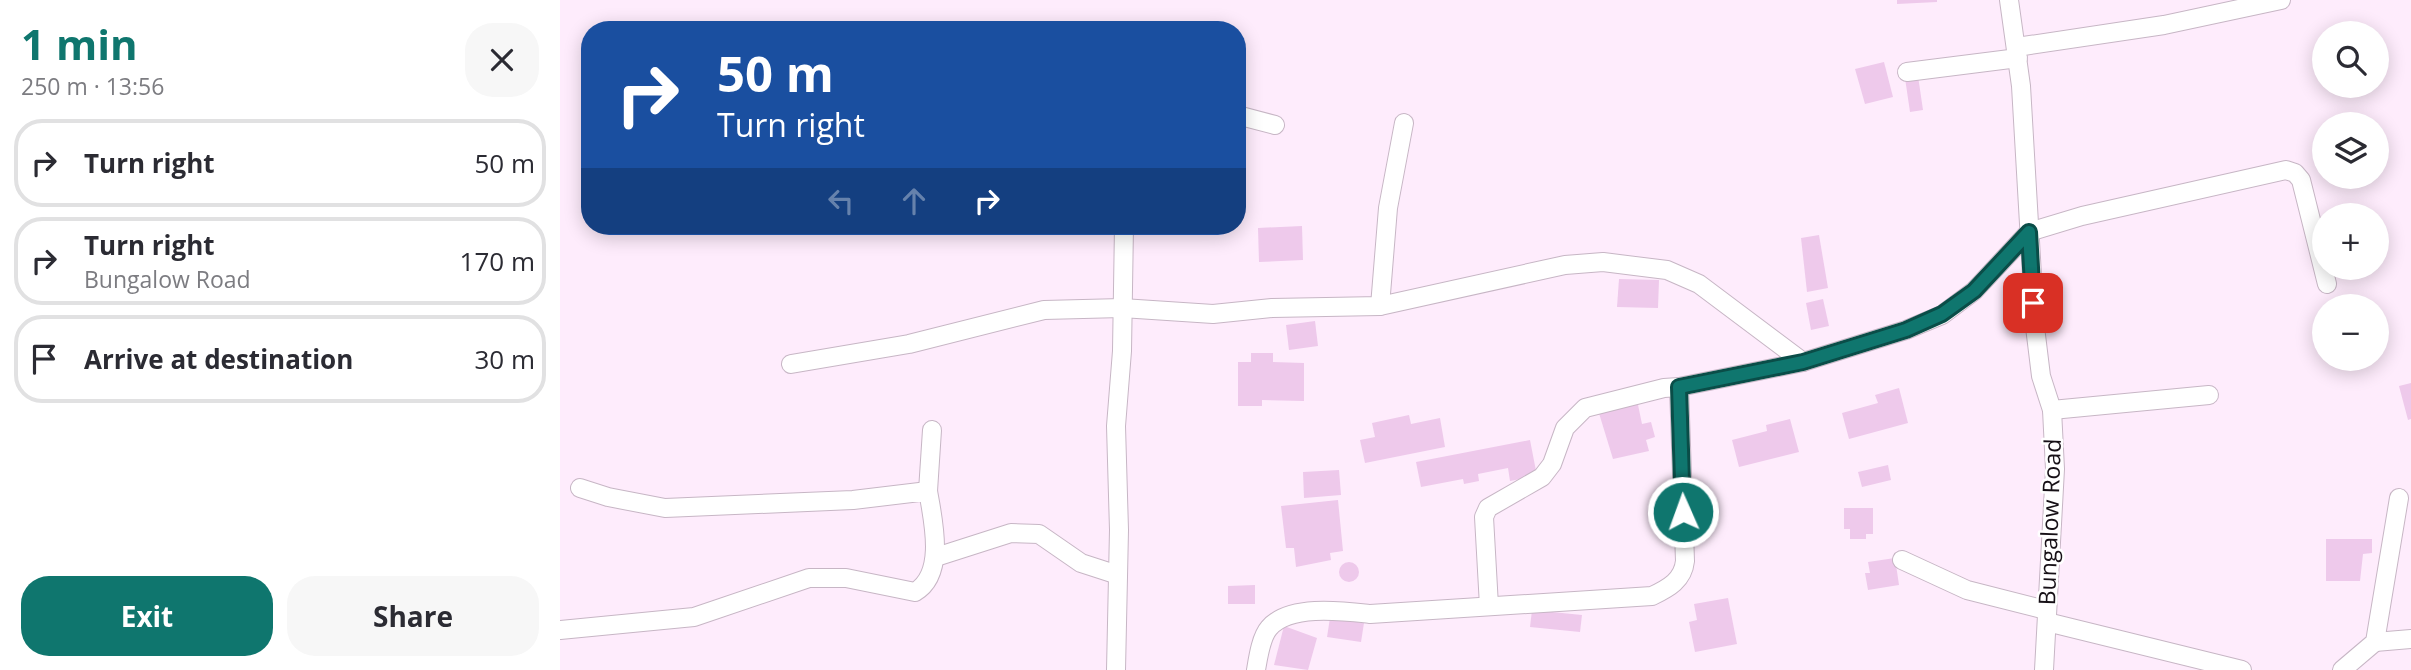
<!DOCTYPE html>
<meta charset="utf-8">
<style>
body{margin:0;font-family:"Open Sans",sans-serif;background:#f7f7f7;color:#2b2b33;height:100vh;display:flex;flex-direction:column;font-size:26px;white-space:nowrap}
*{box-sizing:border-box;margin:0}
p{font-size:23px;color:#7c7c81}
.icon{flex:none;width:38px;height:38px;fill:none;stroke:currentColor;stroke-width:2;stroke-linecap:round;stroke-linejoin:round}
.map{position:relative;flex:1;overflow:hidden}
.panel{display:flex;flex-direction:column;background:#fff;width:560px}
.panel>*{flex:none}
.guide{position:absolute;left:21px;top:21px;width:665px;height:214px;border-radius:28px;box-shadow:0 4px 18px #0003;background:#1a4fa0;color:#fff;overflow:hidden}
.fabs{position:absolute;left:1752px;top:21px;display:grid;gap:14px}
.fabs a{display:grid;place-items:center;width:77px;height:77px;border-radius:50%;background:#fff;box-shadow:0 4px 18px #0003;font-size:35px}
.pin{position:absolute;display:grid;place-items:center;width:60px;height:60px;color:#fff;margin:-30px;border-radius:14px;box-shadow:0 4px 10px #0006}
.me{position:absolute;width:77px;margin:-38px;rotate:358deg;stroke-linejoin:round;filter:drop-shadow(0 0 5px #0008)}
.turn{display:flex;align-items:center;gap:24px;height:147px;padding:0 21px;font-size:32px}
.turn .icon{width:91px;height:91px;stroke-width:2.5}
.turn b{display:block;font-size:49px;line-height:60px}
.lanes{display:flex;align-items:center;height:66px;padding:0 21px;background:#0003;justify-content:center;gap:35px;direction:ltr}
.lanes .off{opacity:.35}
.round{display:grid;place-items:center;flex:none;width:74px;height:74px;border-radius:28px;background:#f7f7f7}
.head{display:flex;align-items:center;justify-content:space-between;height:119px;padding:0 21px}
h1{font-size:42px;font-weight:700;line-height:52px;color:#0f766e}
.button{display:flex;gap:14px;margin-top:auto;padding:14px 21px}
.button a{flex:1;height:80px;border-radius:28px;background:#0f766e;color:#fff;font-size:28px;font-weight:700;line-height:80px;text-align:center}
.button a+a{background:#f7f7f7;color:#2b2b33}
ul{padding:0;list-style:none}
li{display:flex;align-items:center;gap:21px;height:88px;margin:0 14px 10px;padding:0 7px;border:4px solid #e1e1e2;border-radius:28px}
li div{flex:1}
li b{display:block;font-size:26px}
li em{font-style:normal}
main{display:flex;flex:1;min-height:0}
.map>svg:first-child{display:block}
</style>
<main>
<section class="panel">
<div class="head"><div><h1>1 min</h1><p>250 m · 13:56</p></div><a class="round"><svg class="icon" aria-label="close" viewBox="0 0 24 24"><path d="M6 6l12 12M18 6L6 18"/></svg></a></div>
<ul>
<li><svg class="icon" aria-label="right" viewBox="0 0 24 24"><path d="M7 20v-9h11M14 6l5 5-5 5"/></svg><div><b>Turn right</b></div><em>50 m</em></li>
<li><svg class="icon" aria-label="right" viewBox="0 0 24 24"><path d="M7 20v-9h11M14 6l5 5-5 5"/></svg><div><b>Turn right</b><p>Bungalow Road</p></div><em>170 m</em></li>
<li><svg class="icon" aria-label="arrive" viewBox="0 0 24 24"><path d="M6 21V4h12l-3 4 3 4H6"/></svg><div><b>Arrive at destination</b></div><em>30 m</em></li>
</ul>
<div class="button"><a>Exit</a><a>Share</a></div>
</section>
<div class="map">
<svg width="1851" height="670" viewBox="0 0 1851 670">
<rect width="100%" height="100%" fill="#feecfc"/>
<!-- building -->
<g fill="#eec9eb">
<path d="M1337,0H1377V2L1337,4Z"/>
<path d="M1324,62L1333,97L1305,104L1295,69Z"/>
<path d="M1358,76L1363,110L1350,112L1345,78Z"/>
<path d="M742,226L743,260L699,262L698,228Z"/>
<path d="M1259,235L1268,288L1247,292L1241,238Z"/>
<path d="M1059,279L1099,280L1098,308L1057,307Z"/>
<path d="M1263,299L1269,326L1251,330L1246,303Z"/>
<path d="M755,321L758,346L729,350L726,325Z"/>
<path d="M691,353H713V362L744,363V401L702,400V406H678V362H691Z"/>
<path d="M1851,383V419L1848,420L1839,386Z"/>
<path d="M1339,388L1348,423L1289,439L1282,413L1318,403L1315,395Z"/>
<path d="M1077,400L1082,424L1091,422L1095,437L1086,440L1089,451L1053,459L1038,410Z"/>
<path d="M849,415L851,424L880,418L885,447L805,463L800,440L815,437L812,423Z"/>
<path d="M1230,419L1239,452L1179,467L1172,440L1207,431L1206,425Z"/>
<path d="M970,440L977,476L950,481L948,468L918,474L919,481L904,484L903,479L861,487L856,462Z"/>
<path d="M1328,465L1331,480L1302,487L1298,472Z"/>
<path d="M779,470L781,495L744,498L743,472Z"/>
<path d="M778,500L783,551L770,553L771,560L736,567L734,548H726L721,506Z"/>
<path d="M1284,508H1313V534H1306V539H1290V529H1284Z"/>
<path d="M1766,539H1812V553L1803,554L1800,581H1766Z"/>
<path d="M1335,558L1339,585L1308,590L1305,573H1310L1308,562Z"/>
<circle cx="789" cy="572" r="10"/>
<path d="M695,585V604H668V586Z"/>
<path d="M1168,598L1177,644L1135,652L1129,622L1137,620L1134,604Z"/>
<path d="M972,610L1022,615L1020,632L970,627Z"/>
<path d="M770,618L804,623L801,642L767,637Z"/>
<path d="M724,626L757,638L748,670L714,665Z"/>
</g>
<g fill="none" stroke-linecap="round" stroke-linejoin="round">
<!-- minor casing -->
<g stroke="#c7b6c5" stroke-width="20">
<g id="minor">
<path d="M1449,0L1461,86L1475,327L1481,376L1492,410L1495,469L1484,670"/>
<path d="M1457,47L1604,25L1721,0"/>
<path d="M1347,72L1458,58"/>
<path d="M677,115L715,125"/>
<path d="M820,306L828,208L844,123"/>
<path d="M231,364L349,344L484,310L562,308L653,314L712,308L820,306L1005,265L1043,262L1107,270L1139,284L1243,362"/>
<path d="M1492,410L1649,395"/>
<path d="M368,491L372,430"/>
<path d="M376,557L451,533L479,534L521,563L558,575"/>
<path d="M1342,560L1407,590L1486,610"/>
<path d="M929,606L924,517L928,508L982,477L992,464L1005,428L1025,408L1104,388L1119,387"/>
<path d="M1487,622L1682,670"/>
<path d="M0,630L134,617L249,578H286L355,592C386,574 373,520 368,491L293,500L105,508L48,497L20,488"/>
<path d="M1815,642L1851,639"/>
<path d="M556,670L559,530L556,426L562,351L564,226"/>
<path d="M696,670C698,658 701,637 709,628C729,604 783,611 810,614L1092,596C1109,588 1123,580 1125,561L1119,387L1243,362L1346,330L1382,315L1414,291L1469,232L1522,216L1726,170L1735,173L1741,180L1767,284"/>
<path d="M1782,670L1815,642L1839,498"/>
</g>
</g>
<!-- minor -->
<use href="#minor" stroke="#fff" stroke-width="18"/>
</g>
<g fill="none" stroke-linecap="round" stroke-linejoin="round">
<!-- route casing -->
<g stroke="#0a4d48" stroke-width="18">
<path id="route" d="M1123,512L1119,387L1243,362L1346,330L1382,314L1414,291L1469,232L1473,303"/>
</g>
<!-- route -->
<use href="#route" stroke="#0f766e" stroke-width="12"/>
</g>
<g text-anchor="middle" stroke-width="5" stroke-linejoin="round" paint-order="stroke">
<!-- street labels -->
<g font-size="23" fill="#161016" stroke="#fff">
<text transform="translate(1490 522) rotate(-88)" y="8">Bungalow Road</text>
</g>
</g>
</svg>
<div class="fabs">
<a><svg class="icon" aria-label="search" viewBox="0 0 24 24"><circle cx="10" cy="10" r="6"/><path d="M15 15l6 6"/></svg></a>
<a><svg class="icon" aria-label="layers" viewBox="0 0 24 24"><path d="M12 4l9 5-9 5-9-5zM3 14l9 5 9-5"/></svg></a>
<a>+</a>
<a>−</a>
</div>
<div class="pin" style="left:1473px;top:303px;background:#d93025"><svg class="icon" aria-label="arrive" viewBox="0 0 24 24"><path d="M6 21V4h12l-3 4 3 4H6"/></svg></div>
<svg class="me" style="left:1123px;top:512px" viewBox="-20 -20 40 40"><circle r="17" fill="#0f766e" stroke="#fff" stroke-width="3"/><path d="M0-11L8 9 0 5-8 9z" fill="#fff"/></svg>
<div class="guide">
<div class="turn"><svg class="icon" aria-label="right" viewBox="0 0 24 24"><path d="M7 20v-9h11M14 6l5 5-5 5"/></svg><div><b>50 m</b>Turn right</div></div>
<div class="lanes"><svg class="icon off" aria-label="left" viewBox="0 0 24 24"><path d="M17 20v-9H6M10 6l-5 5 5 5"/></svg><svg class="icon off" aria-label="ahead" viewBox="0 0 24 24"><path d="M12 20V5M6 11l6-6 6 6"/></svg><svg class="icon" aria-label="right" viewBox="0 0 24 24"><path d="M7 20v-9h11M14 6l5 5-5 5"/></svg></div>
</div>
</div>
</main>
